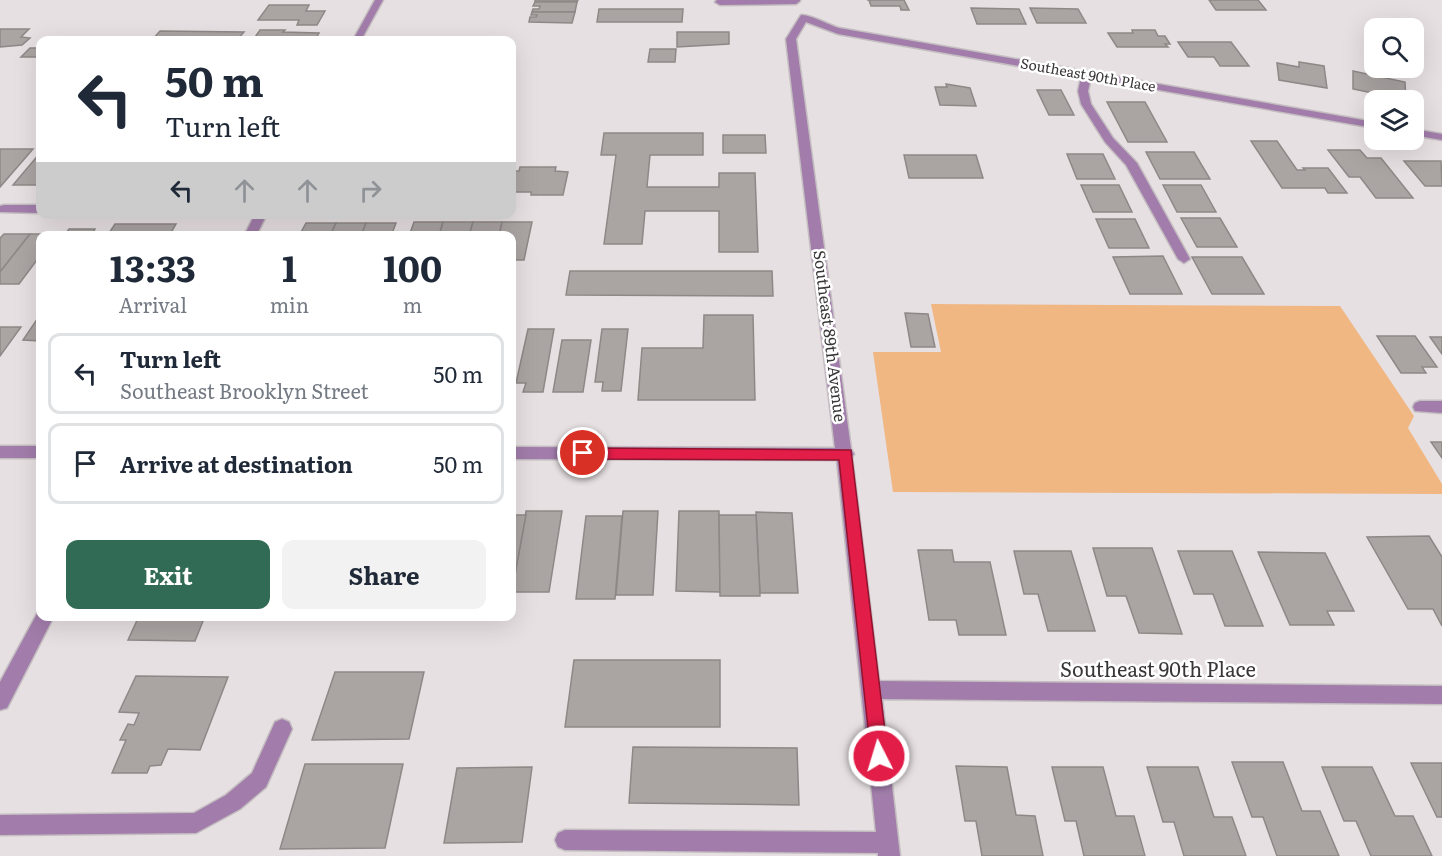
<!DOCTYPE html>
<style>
body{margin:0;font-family:Literata,serif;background:#f2f2f3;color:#1f2937;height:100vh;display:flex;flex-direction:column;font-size:22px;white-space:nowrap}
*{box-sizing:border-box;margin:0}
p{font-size:20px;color:#747a83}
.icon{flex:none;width:33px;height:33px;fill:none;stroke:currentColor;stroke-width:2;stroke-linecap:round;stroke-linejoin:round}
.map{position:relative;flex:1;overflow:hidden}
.sheet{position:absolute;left:36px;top:231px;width:480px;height:390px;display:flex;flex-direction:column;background:#fff;border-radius:12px;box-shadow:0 6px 24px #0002}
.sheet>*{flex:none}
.hud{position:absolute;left:36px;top:36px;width:480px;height:183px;border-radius:12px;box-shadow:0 6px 24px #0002;background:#fff;color:#1f2937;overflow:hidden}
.controls{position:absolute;left:1364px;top:18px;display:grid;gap:12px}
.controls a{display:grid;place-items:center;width:60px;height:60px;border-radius:12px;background:#fff;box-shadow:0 6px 24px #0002;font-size:30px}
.pin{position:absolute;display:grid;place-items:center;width:51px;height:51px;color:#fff;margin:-26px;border:3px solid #fff;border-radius:50%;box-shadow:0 2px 6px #0007}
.me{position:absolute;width:66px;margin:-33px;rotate:355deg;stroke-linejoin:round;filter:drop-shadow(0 0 4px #0008)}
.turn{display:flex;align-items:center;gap:21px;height:126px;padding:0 30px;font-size:27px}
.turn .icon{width:78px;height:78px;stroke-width:2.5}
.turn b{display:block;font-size:42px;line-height:51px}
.lanes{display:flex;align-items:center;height:57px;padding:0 30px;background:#0003;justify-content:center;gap:30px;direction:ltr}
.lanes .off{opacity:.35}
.eta{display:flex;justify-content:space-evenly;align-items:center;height:102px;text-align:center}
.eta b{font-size:36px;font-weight:700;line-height:42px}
.cta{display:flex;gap:12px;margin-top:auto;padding:12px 30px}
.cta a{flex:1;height:69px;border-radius:12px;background:#316b55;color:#fff;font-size:24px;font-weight:700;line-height:69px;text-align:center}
.cta a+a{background:#f2f2f3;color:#1f2937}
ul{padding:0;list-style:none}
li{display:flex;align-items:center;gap:18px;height:81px;margin:0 12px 9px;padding:0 18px;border:3px solid #e0e1e3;border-radius:12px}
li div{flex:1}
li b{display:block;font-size:22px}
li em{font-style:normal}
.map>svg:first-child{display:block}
</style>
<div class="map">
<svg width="1442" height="856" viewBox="0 0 1442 856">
<rect width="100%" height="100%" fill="#e7e0e3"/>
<!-- green -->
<path fill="#f0b783" d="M931,304L1340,306L1414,416L1408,428L1442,484V494L893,492L873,352H941Z"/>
<!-- building -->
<g fill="#aaa4a3" stroke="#8e8887" stroke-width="1.5">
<path d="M535,0H578L577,2H535Z"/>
<path d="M867,0H904L909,10H901L900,6H871L869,0Z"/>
<path d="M1209,0H1258L1266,10H1216Z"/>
<path d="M535,2H577L575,12H532L533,9H539L540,6H533Z"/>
<path d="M269,5H309L306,11H325L317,25H297L299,20H258Z"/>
<path d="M971,8L1019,9L1026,24H977Z"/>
<path d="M1030,8L1078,9L1086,23H1037Z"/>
<path d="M599,9H683L682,22H597Z"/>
<path d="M532,12H575L572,23L529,22L530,17H536L537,15H531Z"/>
<path d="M0,29H29L21,37L30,38L22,45L0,47Z"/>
<path d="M260,30H285L283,32L319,33L315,40H253Z"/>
<path d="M1132,30H1155L1158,36H1165L1170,44H1165L1168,47H1117L1108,33H1133Z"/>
<path d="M160,31L244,32L237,40H152Z"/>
<path d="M677,32H729V44L677,47Z"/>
<path d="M1178,42H1231L1249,66H1220L1214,57H1188Z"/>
<path d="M30,48H40V53L37,57H21Z"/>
<path d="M650,49H676L675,62H648Z"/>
<path d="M1299,62L1324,66L1327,88L1279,80L1277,63L1299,67Z"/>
<path d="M1353,71L1405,82L1406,100L1353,89Z"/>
<path d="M946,84L970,88L976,106L940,105L935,87H947Z"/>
<path d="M1037,90H1061L1074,115H1049Z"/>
<path d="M1107,102H1145L1167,142H1128Z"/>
<path d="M604,133H703V155H650L647,187H719V173H755L758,252H719V211H645L642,244H604L616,155H601Z"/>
<path d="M723,135H765L766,153H723Z"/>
<path d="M1251,141H1277L1297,170H1305L1303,168H1328L1347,193H1328L1325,188H1282Z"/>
<path d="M0,149H33L0,187Z"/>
<path d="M1328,150H1360L1367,158H1381L1413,198H1376L1360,177H1349Z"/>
<path d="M1146,152H1194L1210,179H1160Z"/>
<path d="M40,153V182L38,185H13Z"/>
<path d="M1067,154H1103L1115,179H1077Z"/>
<path d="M904,155H976L983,178H909Z"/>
<path d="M1404,161H1441L1442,186H1425Z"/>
<path d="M520,167H556L555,171L568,172L563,195H531V192H512V171H519Z"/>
<path d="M1081,185H1119L1132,212H1093Z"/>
<path d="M1163,185H1201L1216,212H1177Z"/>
<path d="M1181,218H1220L1237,247H1197Z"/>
<path d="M1096,219H1135L1149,248H1109Z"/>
<path d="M414,222H443L439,236H409Z"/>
<path d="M443,222H473L469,236H439Z"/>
<path d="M473,222H502L499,236H469Z"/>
<path d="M502,222H532L524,260H512V236H499Z"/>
<path d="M306,223H336L330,236H299Z"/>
<path d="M336,223H366L361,236H330Z"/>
<path d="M366,223H396L391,236H361Z"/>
<path d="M115,224H176L169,236H107Z"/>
<path d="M69,229H95L91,236H64Z"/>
<path d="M4,234H30L0,272V238Z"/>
<path d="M30,234H57L40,236V256L19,284H0V272Z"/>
<path d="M1163,256L1182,294H1130L1113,257Z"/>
<path d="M1192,257H1242L1264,294H1212Z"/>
<path d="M570,271H772L773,296L566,295Z"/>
<path d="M905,313L928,314L935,347H911Z"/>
<path d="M40,315V341L23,340Z"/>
<path d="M704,315H753L755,400H638L642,348H703Z"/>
<path d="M0,327H21L0,356Z"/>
<path d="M528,329H554L543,392H523L526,383H516Z"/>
<path d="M602,329H628L621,391H602L603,382H595Z"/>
<path d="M1377,336H1415L1437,367H1422L1426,373H1401Z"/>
<path d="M1430,337H1442V354Z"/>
<path d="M562,340H591L583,392H553Z"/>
<path d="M1431,442H1442V458Z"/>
<path d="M526,511H562L549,592H512Z"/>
<path d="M623,511H658L653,595H616Z"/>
<path d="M679,511H719L720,592L676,591Z"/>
<path d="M756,512L792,513L798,593H760Z"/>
<path d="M512,515H526L512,590Z"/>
<path d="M719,515H756L760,596H720Z"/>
<path d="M586,516H622L615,599H576Z"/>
<path d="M1429,536L1442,557V626L1433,609H1408L1367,537Z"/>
<path d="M1093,548H1152L1182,634L1139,633L1126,596H1107Z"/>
<path d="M918,550H952L954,562H990L1006,635H959L956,620H929Z"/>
<path d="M1014,551H1071L1095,631H1048L1038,594H1024Z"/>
<path d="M1178,551H1232L1263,626H1225L1213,594H1194Z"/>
<path d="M1258,552L1325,553L1354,611H1327L1334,625H1290Z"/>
<path d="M139,616H205L195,641L128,640Z"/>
<path d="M574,660H720V727H565Z"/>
<path d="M335,672H424L409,739L312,740Z"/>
<path d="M136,676L228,677L200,750L168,749L161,765L150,766L147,773H112L126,740H120L128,724L134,725L139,713L119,712Z"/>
<path d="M633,747L797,748L799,805L629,803Z"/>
<path d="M1232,762H1283L1302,811H1320L1339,856H1277L1263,817H1252Z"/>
<path d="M1411,763H1442V817H1437Z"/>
<path d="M305,764H403L385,848L280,849Z"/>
<path d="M956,766L1007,767L1016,815L1035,816L1043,856H982L976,821H965Z"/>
<path d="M532,767L522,842L444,843L457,768Z"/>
<path d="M1052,767H1103L1116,816H1134L1145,856H1084L1076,821H1065Z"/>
<path d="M1147,767H1198L1214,817H1232L1246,856H1184L1174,822H1163Z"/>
<path d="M1322,767H1372L1395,816H1413L1432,856H1371L1356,821H1344Z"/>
</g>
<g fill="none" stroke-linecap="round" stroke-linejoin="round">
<!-- minor casing -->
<g stroke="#c4bec1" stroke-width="3">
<g id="minor">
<path d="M375,0H383L361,40H353Z"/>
<path d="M717,0H800V1L796,4L720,5L715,2Z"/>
<path d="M801,15C810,14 829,25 839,28L1374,122V128L1091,78L1088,91L1091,104L1113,138L1137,163L1190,259L1184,263L1178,259L1126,165L1105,142L1081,104L1078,91L1081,77L838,34L806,22L796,39L851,449L854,454L852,457L879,681L1442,686V704L882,699L900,856H878V853L565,850L558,847L555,840L558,833L565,830L876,832L837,460L512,459V447L835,448L786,39Z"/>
<path d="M1413,129L1442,134V140L1413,135Z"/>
<path d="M4,205H40V213L0,212V206Z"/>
<path d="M255,214H267L256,236H244Z"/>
<path d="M1420,401H1442V413L1415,411L1413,407L1415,403Z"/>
<rect x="0" y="446" width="40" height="12"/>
<path d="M39,610H40V616H54L7,708L0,710V682Z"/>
<path d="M282,719L289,722L292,729L266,787L240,809L196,833L0,835V815L194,813L226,795L252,773L275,722Z"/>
</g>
</g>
<!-- minor -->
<use href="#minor" fill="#a27dab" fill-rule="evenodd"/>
</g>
<!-- route -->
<path fill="#e11d48" stroke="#92132f" stroke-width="1.5" d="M583,448L851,450L888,756L886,762L879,765L873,762L871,756L839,460L583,459L578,457L576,453L578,449Z"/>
<g text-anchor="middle" stroke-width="5" stroke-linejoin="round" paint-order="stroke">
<!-- far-street labels -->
<g font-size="14" fill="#393637" stroke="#fff">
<text transform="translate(1088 75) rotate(10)" y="5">Southeast 90th Place</text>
</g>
<!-- street labels -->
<g font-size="16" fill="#393637" stroke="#fff">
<text transform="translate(830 336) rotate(83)" y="6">Southeast 89th Avenue</text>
</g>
<!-- near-street labels -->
<g font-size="20" fill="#393637" stroke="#fff">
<text x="1158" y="677">Southeast 90th Place</text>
</g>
</g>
</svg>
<div class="controls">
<a><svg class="icon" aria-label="search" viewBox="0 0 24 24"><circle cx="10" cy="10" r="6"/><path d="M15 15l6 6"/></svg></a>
<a><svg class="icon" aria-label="layers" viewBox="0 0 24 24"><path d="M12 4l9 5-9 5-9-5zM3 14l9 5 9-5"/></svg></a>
</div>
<div class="pin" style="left:583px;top:453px;background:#d93025"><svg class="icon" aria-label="arrive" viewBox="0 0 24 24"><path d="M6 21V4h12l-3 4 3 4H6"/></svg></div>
<svg class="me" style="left:879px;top:756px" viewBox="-20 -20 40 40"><circle r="17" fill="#e11d48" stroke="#fff" stroke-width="3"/><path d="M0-11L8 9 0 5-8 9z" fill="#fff"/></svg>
<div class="hud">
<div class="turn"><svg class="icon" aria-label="left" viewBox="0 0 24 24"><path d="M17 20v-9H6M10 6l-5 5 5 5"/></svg><div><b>50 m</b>Turn left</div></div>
<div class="lanes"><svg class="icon" aria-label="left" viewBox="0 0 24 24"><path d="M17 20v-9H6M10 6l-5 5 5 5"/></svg><svg class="icon off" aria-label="ahead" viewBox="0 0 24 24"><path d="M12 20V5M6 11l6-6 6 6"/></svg><svg class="icon off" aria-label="ahead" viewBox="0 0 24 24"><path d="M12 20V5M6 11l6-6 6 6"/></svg><svg class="icon off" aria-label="right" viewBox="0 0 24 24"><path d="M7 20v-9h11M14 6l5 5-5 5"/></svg></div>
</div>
<section class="sheet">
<div class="eta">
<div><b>13:33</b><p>Arrival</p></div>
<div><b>1</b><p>min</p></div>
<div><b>100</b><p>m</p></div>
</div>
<ul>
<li><svg class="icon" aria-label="left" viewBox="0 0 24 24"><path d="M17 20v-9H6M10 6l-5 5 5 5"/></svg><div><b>Turn left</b><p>Southeast Brooklyn Street</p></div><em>50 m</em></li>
<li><svg class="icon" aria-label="arrive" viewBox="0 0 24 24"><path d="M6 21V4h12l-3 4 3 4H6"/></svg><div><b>Arrive at destination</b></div><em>50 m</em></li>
</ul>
<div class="cta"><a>Exit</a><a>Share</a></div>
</section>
</div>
